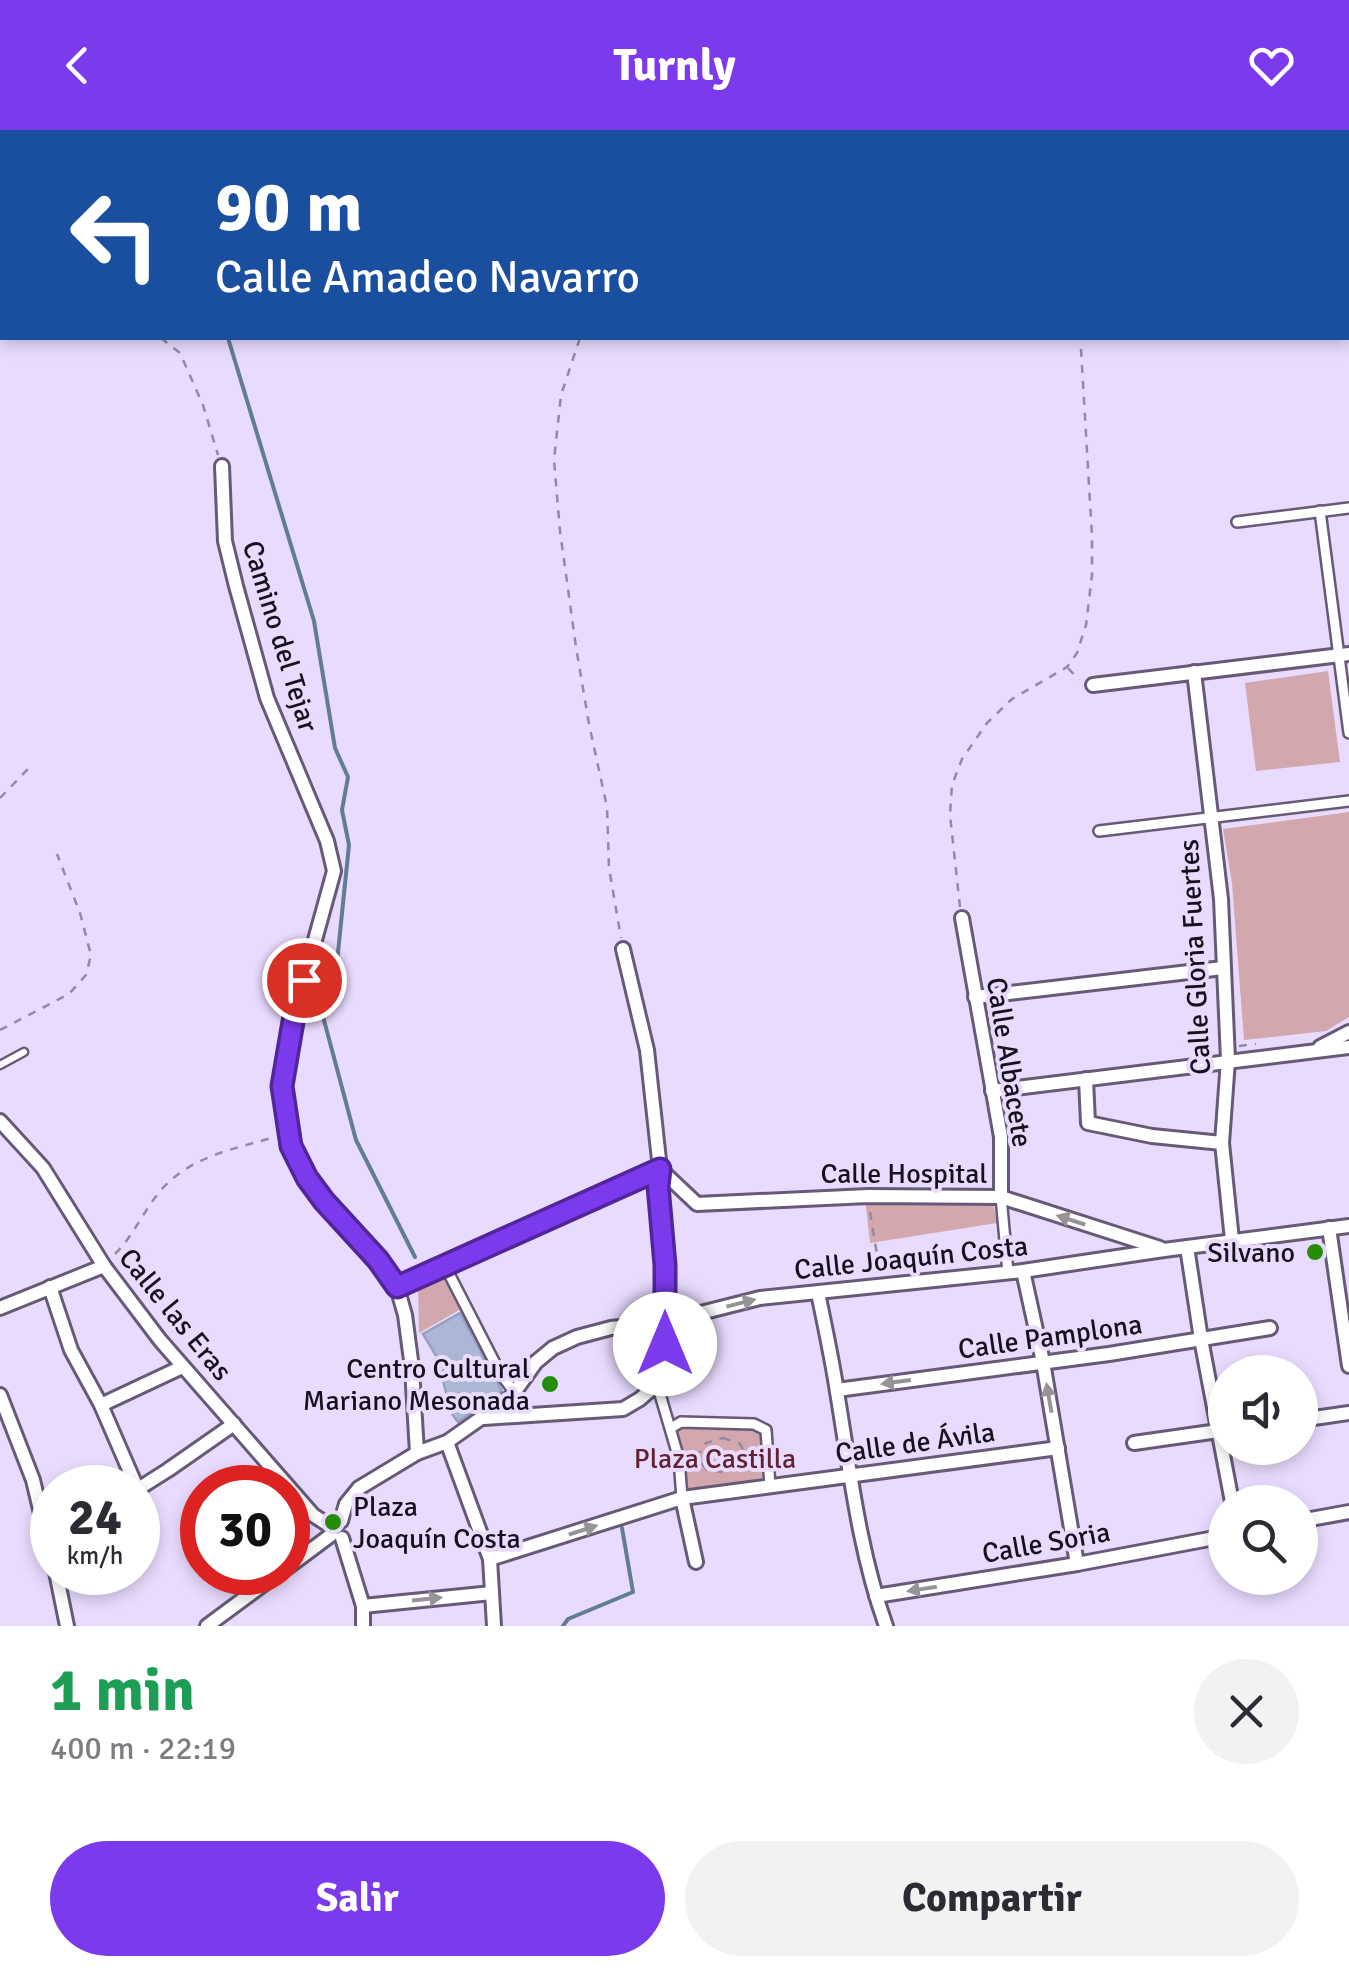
<!DOCTYPE html>
<html lang="es">
<meta charset="utf-8">
<style>
body{margin:0;font-family:Signika,sans-serif;background:#f2f2f3;color:#2b2b33;height:100vh;display:flex;flex-direction:column;font-size:38px;white-space:nowrap}
*{box-sizing:border-box;margin:0}
p{font-size:32px;color:#7c7c81}
.icon{flex:none;width:55px;height:55px;fill:none;stroke:currentColor;stroke-width:2;stroke-linecap:round;stroke-linejoin:round}
.map{position:relative;height:1496px;overflow:hidden}
.drawer{display:flex;flex-direction:column;background:#fff;flex:1}
.drawer>*{flex:none}
.hud{position:absolute;left:0px;top:0px;width:1350px;height:210px;box-shadow:0 5px 15px #0003;background:#1a4fa0;color:#fff;overflow:hidden}
.tools{position:absolute;left:1208px;top:1225px;display:grid;gap:20px}
.tools a{display:grid;place-items:center;width:110px;height:110px;border-radius:50%;background:#fff;box-shadow:0 5px 15px #0003;font-size:50px}
.speed{position:absolute;left:30px;top:1335px;display:flex;gap:20px;font-size:50px;font-weight:700;text-align:center}
.speed>*{display:grid;place-content:center;width:130px;height:130px;border-radius:50%;background:#fff;box-shadow:0 5px 15px #0003;line-height:1}
.speed small{font-size:25px;font-weight:400}
.speed .limit{border:15px solid #d22;background:#fff;color:#111}
.pin{position:absolute;display:grid;place-items:center;width:85px;height:85px;color:#fff;margin:-42px;border:5px solid #fff;border-radius:50%;box-shadow:0 2px 10px #0007}
.me{position:absolute;width:110px;margin:-55px;rotate:0deg;stroke-linejoin:round;filter:drop-shadow(0 0 8px #0008)}
.turn{display:flex;align-items:center;gap:35px;height:210px;padding:0 50px;font-size:45px}
.turn .icon{width:130px;height:130px;stroke-width:2.5}
.turn b{display:block;font-size:70px;line-height:85px}
.round{display:grid;place-items:center;flex:none;width:105px;height:105px;border-radius:52px;background:#f2f2f3}
.overview{display:flex;align-items:center;justify-content:space-between;height:170px;padding:0 50px}
h1{font-size:60px;font-weight:700;line-height:75px;color:#1e9e55}
.action{display:flex;gap:20px;margin-top:auto;padding:20px 50px}
.action a{flex:1;height:115px;border-radius:60px;background:#7c3aed;color:#fff;font-size:40px;font-weight:700;line-height:115px;text-align:center}
.action a+a{background:#f2f2f3;color:#2b2b33}
header{display:flex;justify-content:space-between;align-items:center;height:130px;padding:0 50px;background:#7c3aed;color:#fff;font-size:45px;font-weight:700}
.map>svg:first-child{display:block}
</style>
<header><svg class="icon" aria-label="back" viewBox="0 0 24 24"><path d="M15 5l-7 7 7 7"/></svg>Turnly<svg class="icon" aria-label="heart" viewBox="0 0 24 24"><path d="M12 20l-8-8c-3-5 5-10 8-4 3-6 11-1 8 4z"/></svg></header>
<div class="map">
<svg width="1349" height="1496" viewBox="0 0 1349 1496">
<rect width="100%" height="100%" fill="#e9dbfe"/>
<!-- green -->
<g fill="#d2a7ad">
<path d="M1328,541L1340,632L1256,641L1245,553Z"/>
<path d="M1349,682V887L1326,901L1244,910L1232,753L1223,699Z"/>
<path d="M865,1068L993,1073L997,1093L870,1113Z"/>
<path d="M443,1142L461,1179L419,1203L418,1155Z"/>
<path d="M682,1295L753,1296L763,1301L767,1354L688,1363L676,1299Z"/>
</g>
<g fill="none" stroke-linecap="round" stroke-linejoin="round">
<!-- stream -->
<g stroke="#617d95" stroke-width="4">
<path d="M1284,0L1286,2"/>
<path d="M210,2L211,0"/>
<path d="M1348,77L1349,79"/>
<path d="M228,208L314,491L335,618L348,647L342,680L349,715L337,832L317,864L356,1010L415,1127"/>
<path d="M563,1496L568,1489L633,1462L622,1398"/>
</g>
</g>
<!-- building -->
<path fill="#acb7d7" stroke="#96a0c0" stroke-width="2.5" d="M460,1183L502,1261L458,1292L452,1284L441,1244L444,1239L423,1204Z"/>
<g fill="none" stroke-linecap="round" stroke-linejoin="round">
<!-- service casing -->
<g stroke="#665a77" stroke-width="11">
<path id="service" d="M0,935L24,922"/>
</g>
<!-- pedestrian casing -->
<g stroke="#665a77" stroke-width="14">
<g id="pedestrian">
<path d="M1320,381L1349,603"/>
<path d="M1237,392L1349,378"/>
<path d="M1099,701L1349,671"/>
<path d="M1001,1067L1008,1143"/>
<path d="M445,1136L500,1243L515,1263"/>
<path d="M657,1254L679,1329L682,1368"/>
<path d="M671,1298L681,1292L754,1294L766,1300L770,1356"/>
</g>
</g>
<!-- minor casing -->
<g stroke="#665a77" stroke-width="18">
<g id="minor">
<path d="M222,336L225,411L236,456L267,568L327,711L334,741L294,886L282,956L291,1016L307,1048L324,1071L377,1130L397,1157L405,1185L412,1238L417,1323"/>
<path d="M1194,542L1221,769L1228,930L1222,1013L1232,1110"/>
<path d="M1093,555L1349,524"/>
<path d="M962,788L1001,1007V1067"/>
<path d="M975,867L1223,838"/>
<path d="M1320,917L1349,902"/>
<path d="M1086,949L1088,993L1152,1006L1222,1013"/>
<path d="M992,961L1349,917"/>
<path d="M0,991L43,1038L104,1136L160,1210L313,1385L330,1396"/>
<path d="M660,1039L697,1074L868,1066L1001,1067L1160,1118"/>
<path d="M1329,1098L1349,1236"/>
<path d="M1187,1117L1201,1209L1232,1372"/>
<path d="M1023,1141L1043,1232L1077,1434"/>
<path d="M50,1157L71,1220L101,1275L137,1358"/>
<path d="M397,1157L660,1039"/>
<path d="M818,1163C825,1196 832,1229 837,1262C850,1340 859,1421 886,1496"/>
<path d="M0,1178L104,1136"/>
<path d="M837,1260L1109,1224L1270,1198"/>
<path d="M0,1265L33,1350L52,1430"/>
<path d="M101,1275L182,1237"/>
<path d="M484,1288L623,1279L640,1269L657,1254L663,1242L665,1230V1135L658,1056L660,1039L647,920L623,819"/>
<path d="M1300,1290L1349,1283"/>
<path d="M447,1312L490,1429L494,1496"/>
<path d="M1134,1313L1225,1300"/>
<path d="M138,1359L168,1340L234,1294"/>
<path d="M682,1368L696,1432"/>
<path d="M341,1391L346,1374L359,1358L417,1323L447,1312L511,1267L536,1232L553,1218L577,1207L611,1198L665,1192L760,1168L1023,1141L1164,1120L1349,1096"/>
<path d="M1300,1391L1349,1382"/>
<path d="M342,1408L363,1476V1496"/>
<path d="M490,1429L682,1368L1058,1318"/>
<path d="M288,1437L331,1405"/>
<path d="M56,1442L67,1496"/>
<path d="M876,1466L1077,1434L1225,1406"/>
<path d="M363,1476L492,1463"/>
<path d="M207,1496L280,1442"/>
</g>
</g>
<!-- path -->
<g stroke="#9389a3" stroke-width="2.5" stroke-dasharray="8 8" stroke-linecap="butt">
<path d="M51,0V2"/>
<path d="M660,0V2"/>
<path d="M161,208L180,223L203,275L218,325"/>
<path d="M580,208L561,265L554,330L560,401L576,517L589,594L607,677L609,738L621,808"/>
<path d="M1068,538L1079,550"/>
<path d="M0,668L29,638"/>
<path d="M960,777L950,685L952,655L962,629L987,593L1012,569L1067,537L1077,523L1086,495L1092,445V406L1081,219"/>
<path d="M0,900L69,864L86,845L91,825L80,783L57,724"/>
<path d="M1239,916L1256,914"/>
<path d="M870,1082L880,1143"/>
<path d="M115,1124C134,1105 144,1080 161,1060C191,1026 234,1019 275,1007"/>
<path d="M723,1308L739,1313L748,1326L740,1335L725,1343L706,1339L696,1327L706,1313Z"/>
</g>
<!-- service -->
<use href="#service" stroke="#fff" stroke-width="6"/>
<!-- pedestrian -->
<use href="#pedestrian" stroke="#fff" stroke-width="9"/>
<!-- minor -->
<use href="#minor" stroke="#fff" stroke-width="12"/>
</g>
<!-- one-way arrows -->
<defs><path id="oneway-solid" d="M-6-.8H1V-3.2L6.5 0L1 3.2V.8H-6Z" transform="scale(2.5)"/></defs>
<g fill="#969499">
<use href="#oneway-solid" transform="translate(1071 1090) rotate(-162)"/>
<use href="#oneway-solid" transform="translate(741 1173) rotate(-14)"/>
<use href="#oneway-solid" transform="translate(896 1252) rotate(172)"/>
<use href="#oneway-solid" transform="translate(1049 1268) rotate(-100)"/>
<use href="#oneway-solid" transform="translate(583 1400) rotate(-18)"/>
<use href="#oneway-solid" transform="translate(922 1459) rotate(171)"/>
<use href="#oneway-solid" transform="translate(427 1469) rotate(-6)"/>
</g>
<g fill="none" stroke-linecap="round" stroke-linejoin="round">
<!-- route casing -->
<g stroke="#51269a" stroke-width="25">
<path id="route" d="M304,850L294,886L282,956L291,1016L307,1048L324,1071L378,1130L397,1157L660,1039L658,1056L665,1135V1214"/>
</g>
<!-- route -->
<use href="#route" stroke="#7c3aed" stroke-width="18"/>
</g>
<!-- markers -->
<g fill="#268d0b" stroke="#e9dbfe" stroke-width="4">
<circle cx="1315" cy="1122" r="10"/>
<circle cx="550" cy="1254" r="10"/>
<circle cx="333" cy="1392" r="10"/>
</g>
<g text-anchor="middle" stroke-width="8" stroke-linejoin="round" paint-order="stroke">
<!-- street labels -->
<g font-size="28" fill="#16111d" stroke="#e9dbfe">
<text transform="translate(281 506) rotate(73)" y="10">Camino del Tejar</text>
<text transform="translate(1194 827) rotate(-93)" y="10">Calle Gloria Fuertes</text>
<text transform="translate(1010 932) rotate(81)" y="10">Calle Albacete</text>
<text x="904" y="1053">Calle Hospital</text>
<text transform="translate(911 1127) rotate(-6)" y="10">Calle Joaquín Costa</text>
<text transform="translate(176 1184) rotate(51)" y="10">Calle las Eras</text>
<text transform="translate(1050 1206) rotate(-8)" y="10">Calle Pamplona</text>
<text transform="translate(915 1312) rotate(-8)" y="10">Calle de Ávila</text>
<text transform="translate(1046 1412) rotate(-10)" y="10">Calle Soria</text>
</g>
<!-- poi labels -->
<g font-size="28" fill="#16111d" stroke="#e9dbfe" text-anchor="end">
<text x="1295" y="1132">Silvano</text>
<text x="530" y="1248">Centro Cultural<tspan x="530" dy="32">Mariano Mesonada</tspan></text>
<text x="353" y="1386" text-anchor="start">Plaza<tspan x="353" dy="32">Joaquín Costa</tspan></text>
</g>
<!-- park labels -->
<g font-size="28" fill="#622231" stroke="#e9dbfe">
<text x="715" y="1338">Plaza Castilla</text>
</g>
</g>
</svg>
<div class="tools">
<a><svg class="icon" aria-label="sound" viewBox="0 0 24 24"><path d="M4 9h4l5-4v14l-5-4H4zM17 9q2 3 0 6"/></svg></a>
<a><svg class="icon" aria-label="search" viewBox="0 0 24 24"><circle cx="10" cy="10" r="6"/><path d="M15 15l6 6"/></svg></a>
</div>
<div class="speed"><div>24<small>km/h</small></div><div class="limit">30</div></div>
<div class="pin" style="left:304px;top:850px;background:#d93025"><svg class="icon" aria-label="arrive" viewBox="0 0 24 24"><path d="M6 21V4h12l-3 4 3 4H6"/></svg></div>
<svg class="me" style="left:665px;top:1214px" viewBox="-20 -20 40 40"><circle r="19" fill="#fff"/><path d="M0-13L10 11 0 6-10 11z" fill="#7c3aed"/></svg>
<div class="hud">
<div class="turn"><svg class="icon" aria-label="left" viewBox="0 0 24 24"><path d="M17 20v-9H6M10 6l-5 5 5 5"/></svg><div><b>90 m</b>Calle Amadeo Navarro</div></div>
</div>
</div>
<section class="drawer">
<div class="overview"><div><h1>1 min</h1><p>400 m · 22:19</p></div><a class="round"><svg class="icon" aria-label="close" viewBox="0 0 24 24"><path d="M6 6l12 12M18 6L6 18"/></svg></a></div>
<div class="action"><a>Salir</a><a>Compartir</a></div>
</section>
